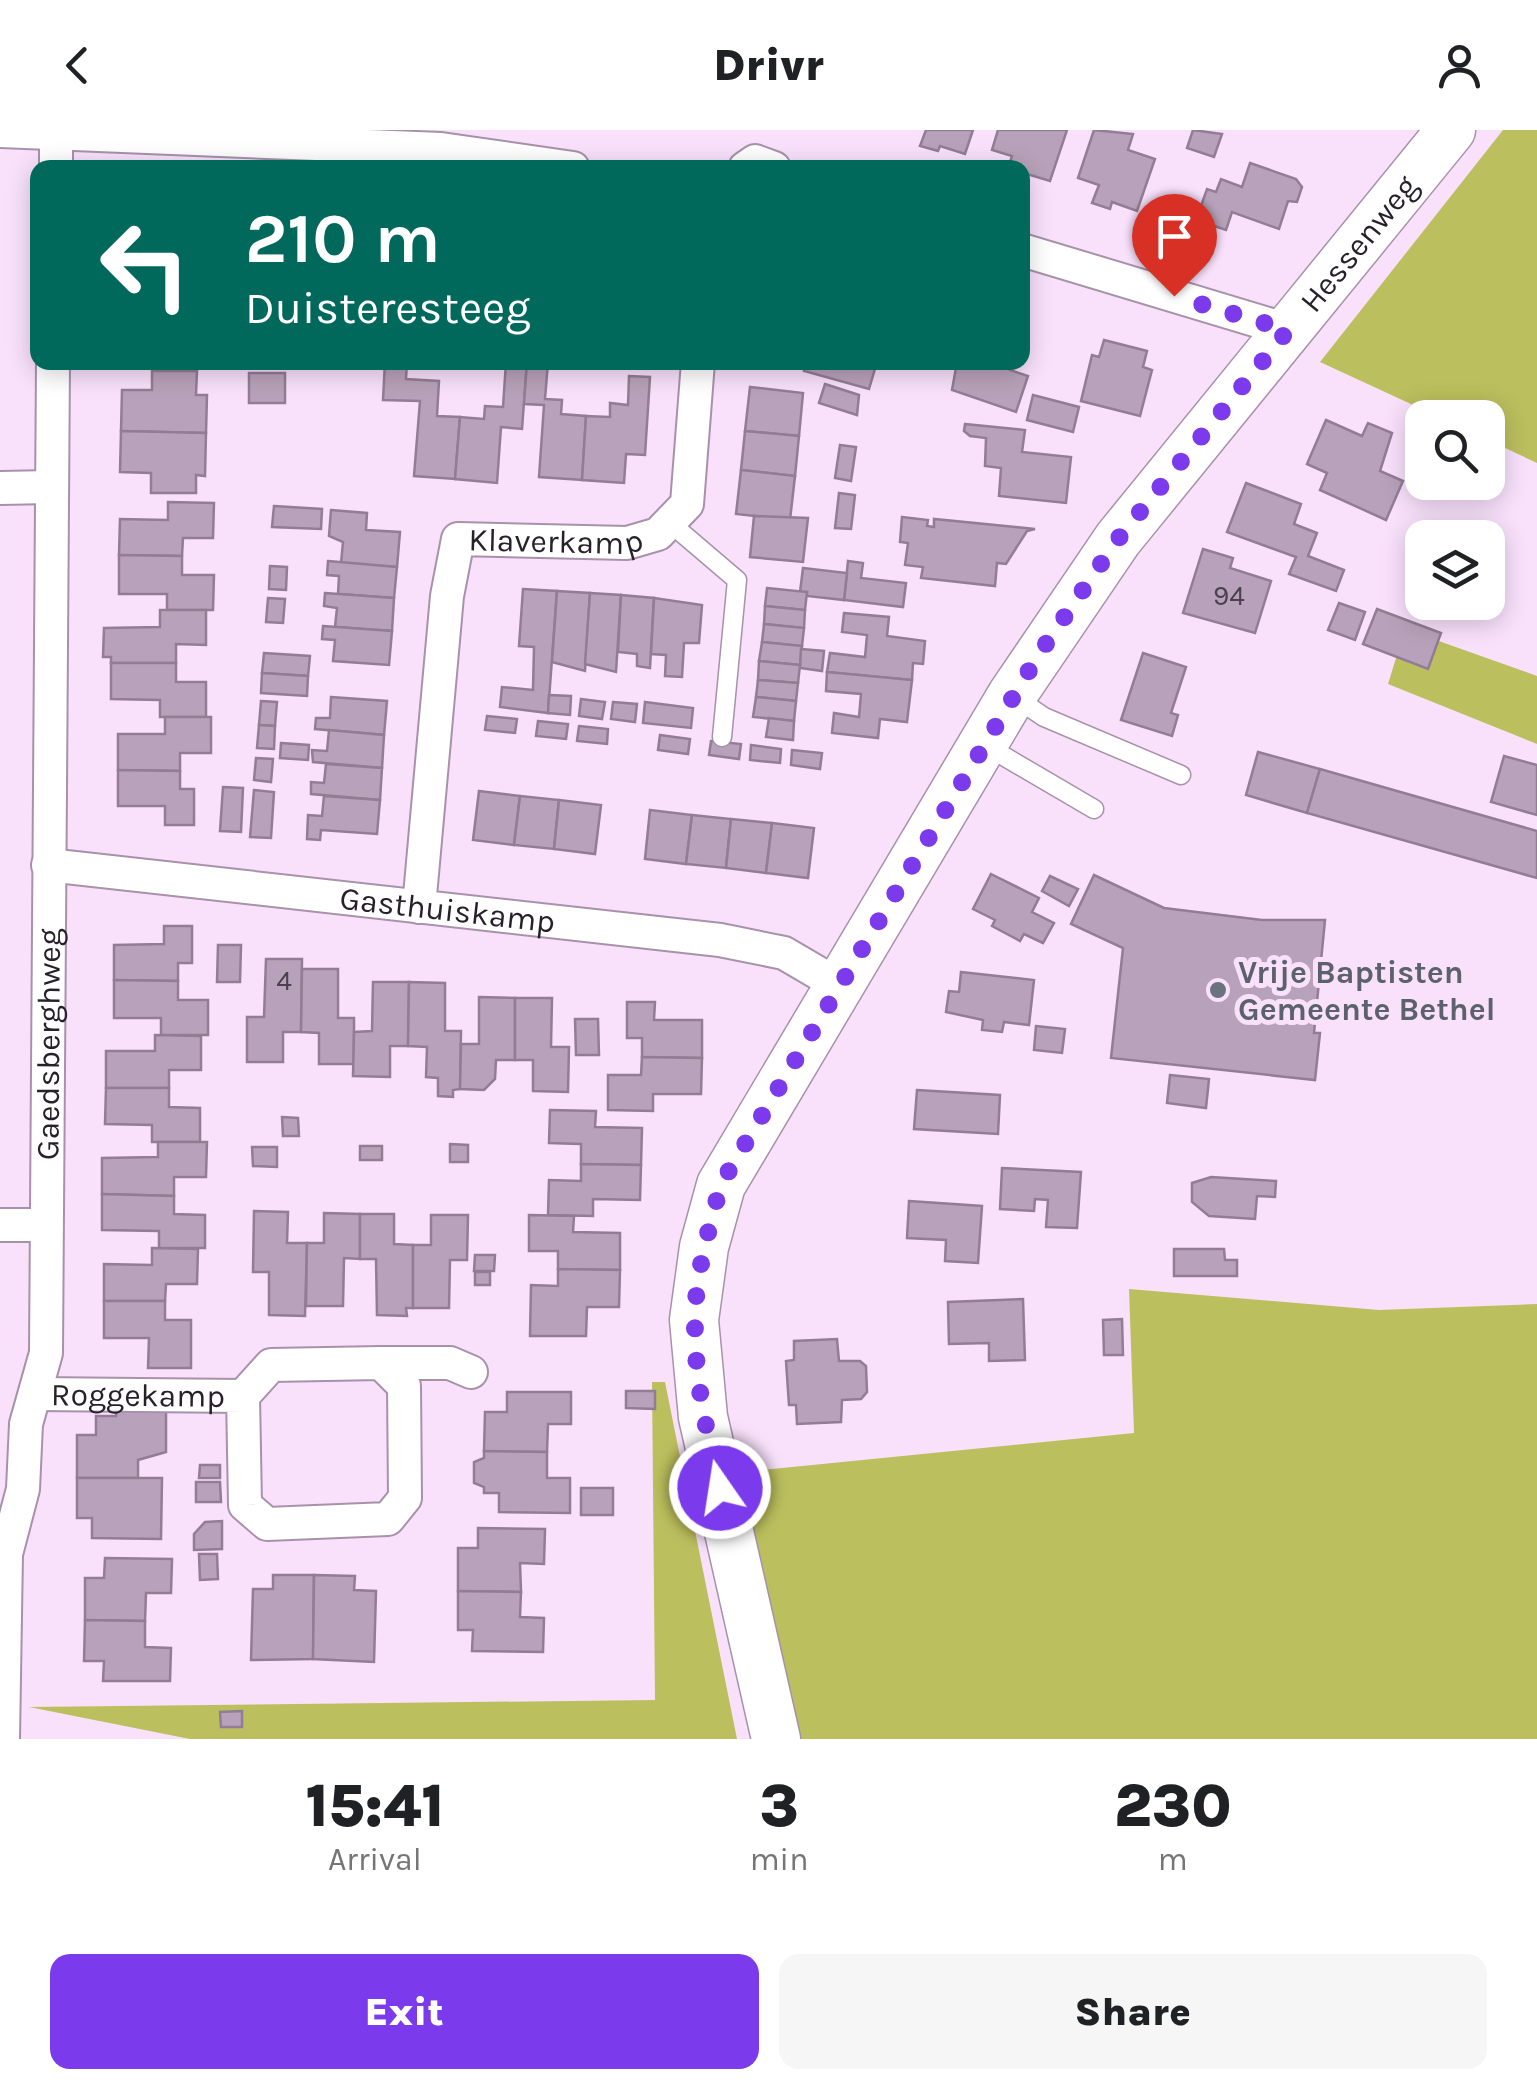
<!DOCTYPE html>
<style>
body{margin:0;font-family:Karla,sans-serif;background:#f6f6f6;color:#202124;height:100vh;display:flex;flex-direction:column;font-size:38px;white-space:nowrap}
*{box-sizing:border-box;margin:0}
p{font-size:32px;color:#757577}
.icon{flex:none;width:55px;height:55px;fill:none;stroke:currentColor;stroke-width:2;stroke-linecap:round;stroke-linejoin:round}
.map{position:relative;height:1609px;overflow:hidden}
.side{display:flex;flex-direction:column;background:#fff;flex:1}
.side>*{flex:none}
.hud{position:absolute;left:30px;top:30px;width:1000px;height:210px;border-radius:20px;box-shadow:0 5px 25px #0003;background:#00695c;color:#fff;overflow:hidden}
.fabs{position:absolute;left:1405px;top:270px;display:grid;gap:20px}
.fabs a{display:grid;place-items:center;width:100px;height:100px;border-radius:20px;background:#fff;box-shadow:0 5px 25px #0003;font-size:50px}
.pin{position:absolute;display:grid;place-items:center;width:85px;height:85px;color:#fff;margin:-102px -42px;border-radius:50% 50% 50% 0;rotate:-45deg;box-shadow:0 0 10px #0007}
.pin .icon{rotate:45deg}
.me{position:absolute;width:110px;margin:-55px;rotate:347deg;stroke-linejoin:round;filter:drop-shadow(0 0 8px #0008)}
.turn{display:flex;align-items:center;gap:35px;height:210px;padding:0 50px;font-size:45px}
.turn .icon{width:130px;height:130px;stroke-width:2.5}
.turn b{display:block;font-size:70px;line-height:85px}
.eta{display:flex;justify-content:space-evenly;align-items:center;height:170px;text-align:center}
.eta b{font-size:60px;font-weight:800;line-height:70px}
.button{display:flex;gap:20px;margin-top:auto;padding:20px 50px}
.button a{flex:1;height:115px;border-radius:20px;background:#7c3aed;color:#fff;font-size:40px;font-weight:800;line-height:115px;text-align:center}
.button a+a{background:#f6f6f6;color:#202124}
header{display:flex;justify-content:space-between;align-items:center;height:130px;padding:0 50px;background:#fff;font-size:45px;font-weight:800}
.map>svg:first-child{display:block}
</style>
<header><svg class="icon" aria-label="back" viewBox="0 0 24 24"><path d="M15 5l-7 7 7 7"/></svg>Drivr<svg class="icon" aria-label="person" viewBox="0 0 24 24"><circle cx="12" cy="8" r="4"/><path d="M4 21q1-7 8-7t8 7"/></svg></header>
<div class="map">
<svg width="1537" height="1609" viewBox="0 0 1537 1609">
<rect width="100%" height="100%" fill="#f9e1fc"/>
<!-- green -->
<g fill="#bcbf5d">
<path d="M1503,0H1537V333L1488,310V288L1439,287L1320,232Z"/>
<path d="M1405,499L1537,546V614L1388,554Z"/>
<path d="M1129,1159L1379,1180L1537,1174V1609H798L741,1342L1134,1303Z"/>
<path d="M652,1252H665L737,1609H190L29,1577L655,1570Z"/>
</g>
<!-- building -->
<g fill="#b8a2bb" stroke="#927d95" stroke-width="2.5">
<path d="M926,0H973L965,24L940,16L938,21L920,16Z"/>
<path d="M998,0H1067L1050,51L1027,44L1024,50L1022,38H1008L1012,26L992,20Z"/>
<path d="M1094,0L1133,4L1128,20L1155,29L1137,81L1112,72L1110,79L1092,73L1099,55L1078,48Z"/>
<path d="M1193,0L1222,4L1214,27L1187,18Z"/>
<path d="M1250,33L1296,49L1302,57L1297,72L1288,71L1279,99L1232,82L1226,100L1196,90L1207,59L1216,62L1221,49L1242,57Z"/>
<path d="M1104,210L1147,221L1143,237L1152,240L1140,286L1081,271L1092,225L1099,227Z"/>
<path d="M385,232H407L406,249L439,251L437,286L460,287L455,349L414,346L420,271L383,270Z"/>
<path d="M506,232H527L522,299L501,297L497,353L455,349L460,287L484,289L485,276L503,277Z"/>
<path d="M527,232H548L545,269L562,270L561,284L586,286L582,350L539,347L544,275L524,274Z"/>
<path d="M807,232H877L869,259L804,241Z"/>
<path d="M957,232H1012L1010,240L1028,246L1016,282L952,260Z"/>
<path d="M152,241H197L196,265H207L206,303L121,301L122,260H152Z"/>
<rect x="249" y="243" width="36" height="30"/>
<path d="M629,246L650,247L645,325L626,324L624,353L582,350L586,286L610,287V273L628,275Z"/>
<path d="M825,254L859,265L857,285L819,273Z"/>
<path d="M750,257L803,263L799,306L745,301Z"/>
<path d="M1033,265L1079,277L1073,302L1027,290Z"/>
<path d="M1326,290L1362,306L1368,293L1392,303L1380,341L1403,351L1386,390L1320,360L1327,343L1307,334Z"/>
<path d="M965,294L1025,300L1022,322L1071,327L1066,373L999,366L1001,338L985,336L986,308L970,306L964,301Z"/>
<path d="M121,301L206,303L205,346L196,345V363H151V343L120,342Z"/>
<path d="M745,301L799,306L795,346L741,340Z"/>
<path d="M840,315L856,317L851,351L835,348Z"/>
<path d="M741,340L795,346L790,390L736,384Z"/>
<path d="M1246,353L1301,374L1294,394L1317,403L1308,426L1344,440L1336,461L1289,444L1296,427L1227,402Z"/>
<path d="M839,363L855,365L851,399L835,398Z"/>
<path d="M168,372L214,373L213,408H183L182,426L119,425L120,389L168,390Z"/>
<path d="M274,376L322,379L321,399L272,397Z"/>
<path d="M331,380L367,383L366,400L400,402L397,437L341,433L343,412L329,406Z"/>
<path d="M754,386L808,388L803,432L750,427Z"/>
<path d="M902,387L928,390L927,396L934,397V389L1035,399L1027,401L1006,434L997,433L995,456L921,448L923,437L905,435L908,413L900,412Z"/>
<path d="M1203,419L1233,428L1230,438L1271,451L1255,503L1183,483Z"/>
<path d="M119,425L182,426V445H214L213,480H167V464H119Z"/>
<path d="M328,431L397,437L394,468L338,464L339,446L327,445Z"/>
<path d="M848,431L863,433L861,448L906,453L903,477L844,470Z"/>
<path d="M270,436L287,437L286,460L269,459Z"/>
<path d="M803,438L847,443L844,470L807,466V462H800Z"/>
<path d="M767,458L807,462L805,480L765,476Z"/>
<path d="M523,459L557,461L548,583L500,577L502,557L533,560L534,517L519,516Z"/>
<path d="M557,461L590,463L585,541L552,532Z"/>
<path d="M325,463L394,468L392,501L335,497L337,478L324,476Z"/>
<path d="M590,463L621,465L616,542L585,534Z"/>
<path d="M621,465L654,468L650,538L637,536V524L618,522Z"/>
<path d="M268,468L285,469L283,493L266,492Z"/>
<path d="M654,468L702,475L699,513H684L682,547L665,546L666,525L651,524Z"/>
<path d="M1339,473L1365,482L1355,510L1328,500Z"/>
<path d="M765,476L805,480L804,498L764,494Z"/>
<path d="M1377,479L1441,503L1428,539L1363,514Z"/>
<path d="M160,480H206V515L176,514V533H111V527H103L104,498L160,497Z"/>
<path d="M844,483L889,487L887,506L925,511L923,534L913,533L912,550L827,542L830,523L865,527L867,505L842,502Z"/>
<path d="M764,494L804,498L802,516L762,512Z"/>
<path d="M323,496L392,501L389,535L333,531L335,510L322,509Z"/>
<path d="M762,512L802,516L800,535L759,531Z"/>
<path d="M801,519L824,521L822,541L800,538Z"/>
<path d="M264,523L310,526L308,546L262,543Z"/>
<path d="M1143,523L1186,537L1171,583L1178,585L1172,606L1121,590Z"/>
<path d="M759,531L800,535L798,553L758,550Z"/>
<path d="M111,533H176V552H206V587H160V570L111,569Z"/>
<path d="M827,542L912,550L907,592L880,589L878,608L832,603L834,583L859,587L861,564L826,561Z"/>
<path d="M262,543L308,546L307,566L261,563Z"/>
<path d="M758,550L798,553L796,571L756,567Z"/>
<path d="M549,565L571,566L570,585L548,583Z"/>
<path d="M331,567L387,571L384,605L315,599L316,588H330Z"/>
<path d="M756,567L796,571L794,591L753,587Z"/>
<path d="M581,569L605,572L602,589L579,586Z"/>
<path d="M261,571L277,572L275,596L259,595Z"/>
<path d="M613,572L637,574L635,592L611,589Z"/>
<path d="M645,572L693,578L691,598L643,593Z"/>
<path d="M487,586L517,589L515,603L485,600Z"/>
<path d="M165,587H211V623H180V641L118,640V604H165Z"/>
<path d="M769,588L794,591L793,610L766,607Z"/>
<path d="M538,591L568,594L566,609L536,606Z"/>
<path d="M259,595L275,596L274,619L257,618Z"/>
<path d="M579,596L608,599L607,614L577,611Z"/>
<path d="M329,600L384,605L382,638L313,632L312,620L327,621Z"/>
<path d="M660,605L690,609L688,624L658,620Z"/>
<path d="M711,611L741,614L739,629L709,625Z"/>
<path d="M281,613L309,615L308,630L280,628Z"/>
<path d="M751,615L781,619L780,633L750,630Z"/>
<path d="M792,620L822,623L820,639L791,635Z"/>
<path d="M1258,622L1320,639L1307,683L1246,665Z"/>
<path d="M1504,626L1537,635V685L1491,672Z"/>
<path d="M256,628L273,629L271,652L254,650Z"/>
<path d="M326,634L382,638L380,670L311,664V652L324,653Z"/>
<path d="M1320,639L1537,701V748L1307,683Z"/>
<path d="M118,640L180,641V659H194V695H165V676H118Z"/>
<path d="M223,657L243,658L241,702L220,701Z"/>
<path d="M254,660L274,662L271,708L250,707Z"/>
<path d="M479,661L520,666L514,715L473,710Z"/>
<path d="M324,666L380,670L377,704L321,700L320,710L307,709L308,685L322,686Z"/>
<path d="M520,666L559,670L554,719L514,715Z"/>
<path d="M559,670L601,675L595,724L554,719Z"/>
<path d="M650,680L692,685L686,734L645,729Z"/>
<path d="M692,685L731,689L726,738L686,734Z"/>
<path d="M731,689L772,693L766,743L726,738Z"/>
<path d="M772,693L814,698L808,748L766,743Z"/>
<path d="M991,744L1039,768L1032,782L1054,793L1043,813L1024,804L1020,811L992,796L995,790L973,779Z"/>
<path d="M1094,745L1164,778L1262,790H1325L1314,903H1320L1315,950L1111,928L1123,818L1071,794Z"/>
<path d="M1050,746L1078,759L1069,776L1042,761Z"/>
<path d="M164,796H192V833H178V851L114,850V815L164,814Z"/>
<path d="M218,815H241L240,852H217Z"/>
<path d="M266,829H302L301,902H283V932H247V887H264Z"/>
<path d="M302,839H338V888H354V934H319V903L301,902Z"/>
<path d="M961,842L1034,850L1029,895L1004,892L1002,902L982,900L983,890L946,882L949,861L959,862Z"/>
<path d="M114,850L178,851V870H208V905H161V888H114Z"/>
<path d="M373,852H409L408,916H390V947L353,946L354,902L372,901Z"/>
<path d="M409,852L445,853V901H461L460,959L453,960V967L438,966V948L426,947L427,917L408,916Z"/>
<path d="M479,867L515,868V930H496L495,949L484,960L460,959L461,914H479Z"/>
<path d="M515,868H552L551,917H569L568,962L533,961V930H515Z"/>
<path d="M627,872H655L654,890H702V928L642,927V908H627Z"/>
<path d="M575,889H598L599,925H576Z"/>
<path d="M1036,896L1065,899L1062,923L1034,920Z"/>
<path d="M155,905L201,906V940H169V958H106V921H155Z"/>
<path d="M642,927L702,928L701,964H653V981L608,980V945H641Z"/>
<path d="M1170,945L1209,949L1206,978L1167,973Z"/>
<path d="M106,958H169V977L200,978V1012H152V995L105,994Z"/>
<path d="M917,960L1000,965L998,1004L914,999Z"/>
<path d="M550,980L596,981L595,997L642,998L641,1035L581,1034V1014L549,1013Z"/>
<path d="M282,987L298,988L299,1006H283Z"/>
<path d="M158,1012H207L206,1047H174V1066L102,1064V1028L158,1027Z"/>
<path d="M450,1014L468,1015V1032H450Z"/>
<rect x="360" y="1016" width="22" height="14"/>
<path d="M252,1017H277V1037L253,1036Z"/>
<path d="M581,1034L641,1035L640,1070L593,1069V1086L548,1085L549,1050L581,1051Z"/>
<path d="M1002,1038L1081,1042L1077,1098L1046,1097L1048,1070L1035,1069L1034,1081L1000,1079Z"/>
<path d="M1211,1047L1276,1051L1275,1067L1257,1066L1255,1089L1209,1086L1192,1072V1053Z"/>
<path d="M102,1064L174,1066V1084L205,1085V1118H159V1101L102,1100Z"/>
<path d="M909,1071L982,1076L978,1133L945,1131L946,1110L907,1108Z"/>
<path d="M254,1081L288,1082L287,1113H307L305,1186L269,1185V1142H253Z"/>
<path d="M324,1083L360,1084V1129L344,1128L343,1176H306L307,1113H324Z"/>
<path d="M360,1084H394V1114L413,1115V1178H406L407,1186L377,1185L376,1129H360Z"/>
<path d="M431,1085H468L467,1130H450L449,1178H413V1115H431Z"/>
<path d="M529,1085L574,1086L573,1102L620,1103V1140L558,1139V1121H529Z"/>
<path d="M152,1118L198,1119L197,1154H166L165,1171H104V1134L152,1135Z"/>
<path d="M1174,1119H1224L1225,1130H1237V1146H1174Z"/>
<path d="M475,1125H495L494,1141H474Z"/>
<path d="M558,1139L620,1140L619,1177H587L586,1206H530L531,1155L558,1156Z"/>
<rect x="475" y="1142" width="15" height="13"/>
<path d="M1023,1169L1025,1230L989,1231V1213L949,1214L948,1172Z"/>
<path d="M104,1171H165V1190H191V1238H148L149,1208H104Z"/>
<path d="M1122,1189L1123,1225H1104L1103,1190Z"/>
<path d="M837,1209L839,1231H860L866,1236L867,1262L861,1269L842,1270L841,1292L797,1294L796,1275H789L786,1231L794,1230V1211Z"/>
<path d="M626,1261H655V1279L626,1278Z"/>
<path d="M507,1262H571V1294H548L547,1322L484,1321L485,1282H507Z"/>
<path d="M117,1279H166V1322L138,1330V1348H77V1305H96V1286H116Z"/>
<path d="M484,1321L547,1322V1348H570V1383L499,1382V1363H484V1357L474,1353V1332L484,1328Z"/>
<path d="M200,1335H220V1348H199Z"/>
<path d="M77,1348H162L161,1409L92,1408V1388H77Z"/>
<path d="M196,1352H220L221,1372H196Z"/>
<rect x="581" y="1358" width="32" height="27"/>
<path d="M222,1391V1419L194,1420V1404L205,1392Z"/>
<path d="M478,1398L545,1399L544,1434L520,1433L521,1462L458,1461V1418H478Z"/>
<path d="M199,1424H217L218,1449L200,1450Z"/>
<path d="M105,1428L172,1429L171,1463H146L145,1491L85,1490V1448H104Z"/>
<path d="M273,1445H314L313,1529L251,1530L253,1459H273Z"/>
<path d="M314,1445L355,1446L354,1460L376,1461L374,1532L313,1529Z"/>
<path d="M458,1461L521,1462L520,1487L544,1488L543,1522L472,1521L473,1500H458Z"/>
<path d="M85,1490L145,1491V1517L171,1518L170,1551H103L104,1531H84Z"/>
<path d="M242,1581V1597H221L220,1582Z"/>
</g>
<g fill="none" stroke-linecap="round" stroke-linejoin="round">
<!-- lane casing -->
<g stroke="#a792aa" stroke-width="21">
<g id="lane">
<path d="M669,392L737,450L722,607"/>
<path d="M1013,566L1044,587L1181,645"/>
<path d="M983,614L1094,679"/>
</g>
</g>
<!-- street casing -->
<g stroke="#a792aa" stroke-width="36">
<g id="street">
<path d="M0,1L441,19L573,38"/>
<path d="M56,38V0"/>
<path d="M745,38L755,31L774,38"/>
<path d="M1022,120L1288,200"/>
<path d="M0,358L51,357"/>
<path id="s1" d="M48,735L720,810L784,823L837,854"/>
<path id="s2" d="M419,777L447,466L458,409L627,413L658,404L687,374L698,232"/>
<path d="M0,1095H45"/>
<path d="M381,1233H450L471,1242"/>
<path id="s3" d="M36,1264L243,1266L271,1235L381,1233L404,1256L405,1368L388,1389L267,1394L245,1375L243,1266"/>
<path id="s4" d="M3,1609L6,1424L23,1359L26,1294L46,1223L53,232"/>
</g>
</g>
<!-- secondary casing -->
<g stroke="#a792aa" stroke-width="51">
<g id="secondary">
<path id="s5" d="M776,1609L703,1287L694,1190L704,1117L721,1055L1012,565L1118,409L1451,0"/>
</g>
</g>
<!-- lane -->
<use href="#lane" stroke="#fff" stroke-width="18"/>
<!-- street -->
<use href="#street" stroke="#fff" stroke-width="32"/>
<!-- secondary -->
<use href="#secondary" stroke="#fff" stroke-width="48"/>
</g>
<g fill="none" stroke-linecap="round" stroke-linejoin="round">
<!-- route -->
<path stroke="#7c3aed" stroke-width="18" stroke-dasharray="0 32.4" d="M720,1358C707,1304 694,1247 695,1191C695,1145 709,1099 721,1054L1039,524L1118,409L1288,200L1174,166"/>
</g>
<!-- markers -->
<circle fill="#6b7280" stroke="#f9e1fc" stroke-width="4" cx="1218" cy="860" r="10"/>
<g text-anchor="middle" stroke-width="10" stroke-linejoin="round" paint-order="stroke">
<!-- number labels -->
<g font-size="28" fill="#4b404e">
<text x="1229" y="475">94</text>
<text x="284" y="860">4</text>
</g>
<!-- street labels -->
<g font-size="32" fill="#271f29" stroke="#f9e1fc">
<text dy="11" stroke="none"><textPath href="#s5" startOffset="1705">Hessenweg</textPath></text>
<text dy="11" stroke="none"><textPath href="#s2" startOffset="468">Klaverkamp</textPath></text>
<text dy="11" stroke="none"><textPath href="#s1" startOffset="402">Gasthuiskamp</textPath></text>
<text dy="11" stroke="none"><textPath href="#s4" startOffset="700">Gaedsberghweg</textPath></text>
<text dy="11" stroke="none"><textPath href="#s3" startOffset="102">Roggekamp</textPath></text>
</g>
<!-- worship labels -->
<g font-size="32" font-weight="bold" fill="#5b616d" stroke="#f9e1fc" text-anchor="start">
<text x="1238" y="853">Vrije Baptisten<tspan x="1238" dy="37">Gemeente Bethel</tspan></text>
</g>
</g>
</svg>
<div class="fabs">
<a><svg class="icon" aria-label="search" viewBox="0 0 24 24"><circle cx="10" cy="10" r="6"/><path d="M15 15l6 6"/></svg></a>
<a><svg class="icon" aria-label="layers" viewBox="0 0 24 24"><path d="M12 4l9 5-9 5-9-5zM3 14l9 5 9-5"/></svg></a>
</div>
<div class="pin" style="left:1174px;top:166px;background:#d93025"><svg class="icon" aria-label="arrive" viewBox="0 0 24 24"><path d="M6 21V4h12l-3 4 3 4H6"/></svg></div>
<svg class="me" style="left:720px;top:1358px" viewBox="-20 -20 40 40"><circle r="17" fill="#7c3aed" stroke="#fff" stroke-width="3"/><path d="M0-11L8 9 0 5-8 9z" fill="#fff"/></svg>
<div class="hud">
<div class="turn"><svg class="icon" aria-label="left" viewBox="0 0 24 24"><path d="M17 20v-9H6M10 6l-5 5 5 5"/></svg><div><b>210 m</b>Duisteresteeg</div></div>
</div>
</div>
<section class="side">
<div class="eta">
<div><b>15:41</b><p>Arrival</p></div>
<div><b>3</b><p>min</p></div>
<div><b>230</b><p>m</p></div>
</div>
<div class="button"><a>Exit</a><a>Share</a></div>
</section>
